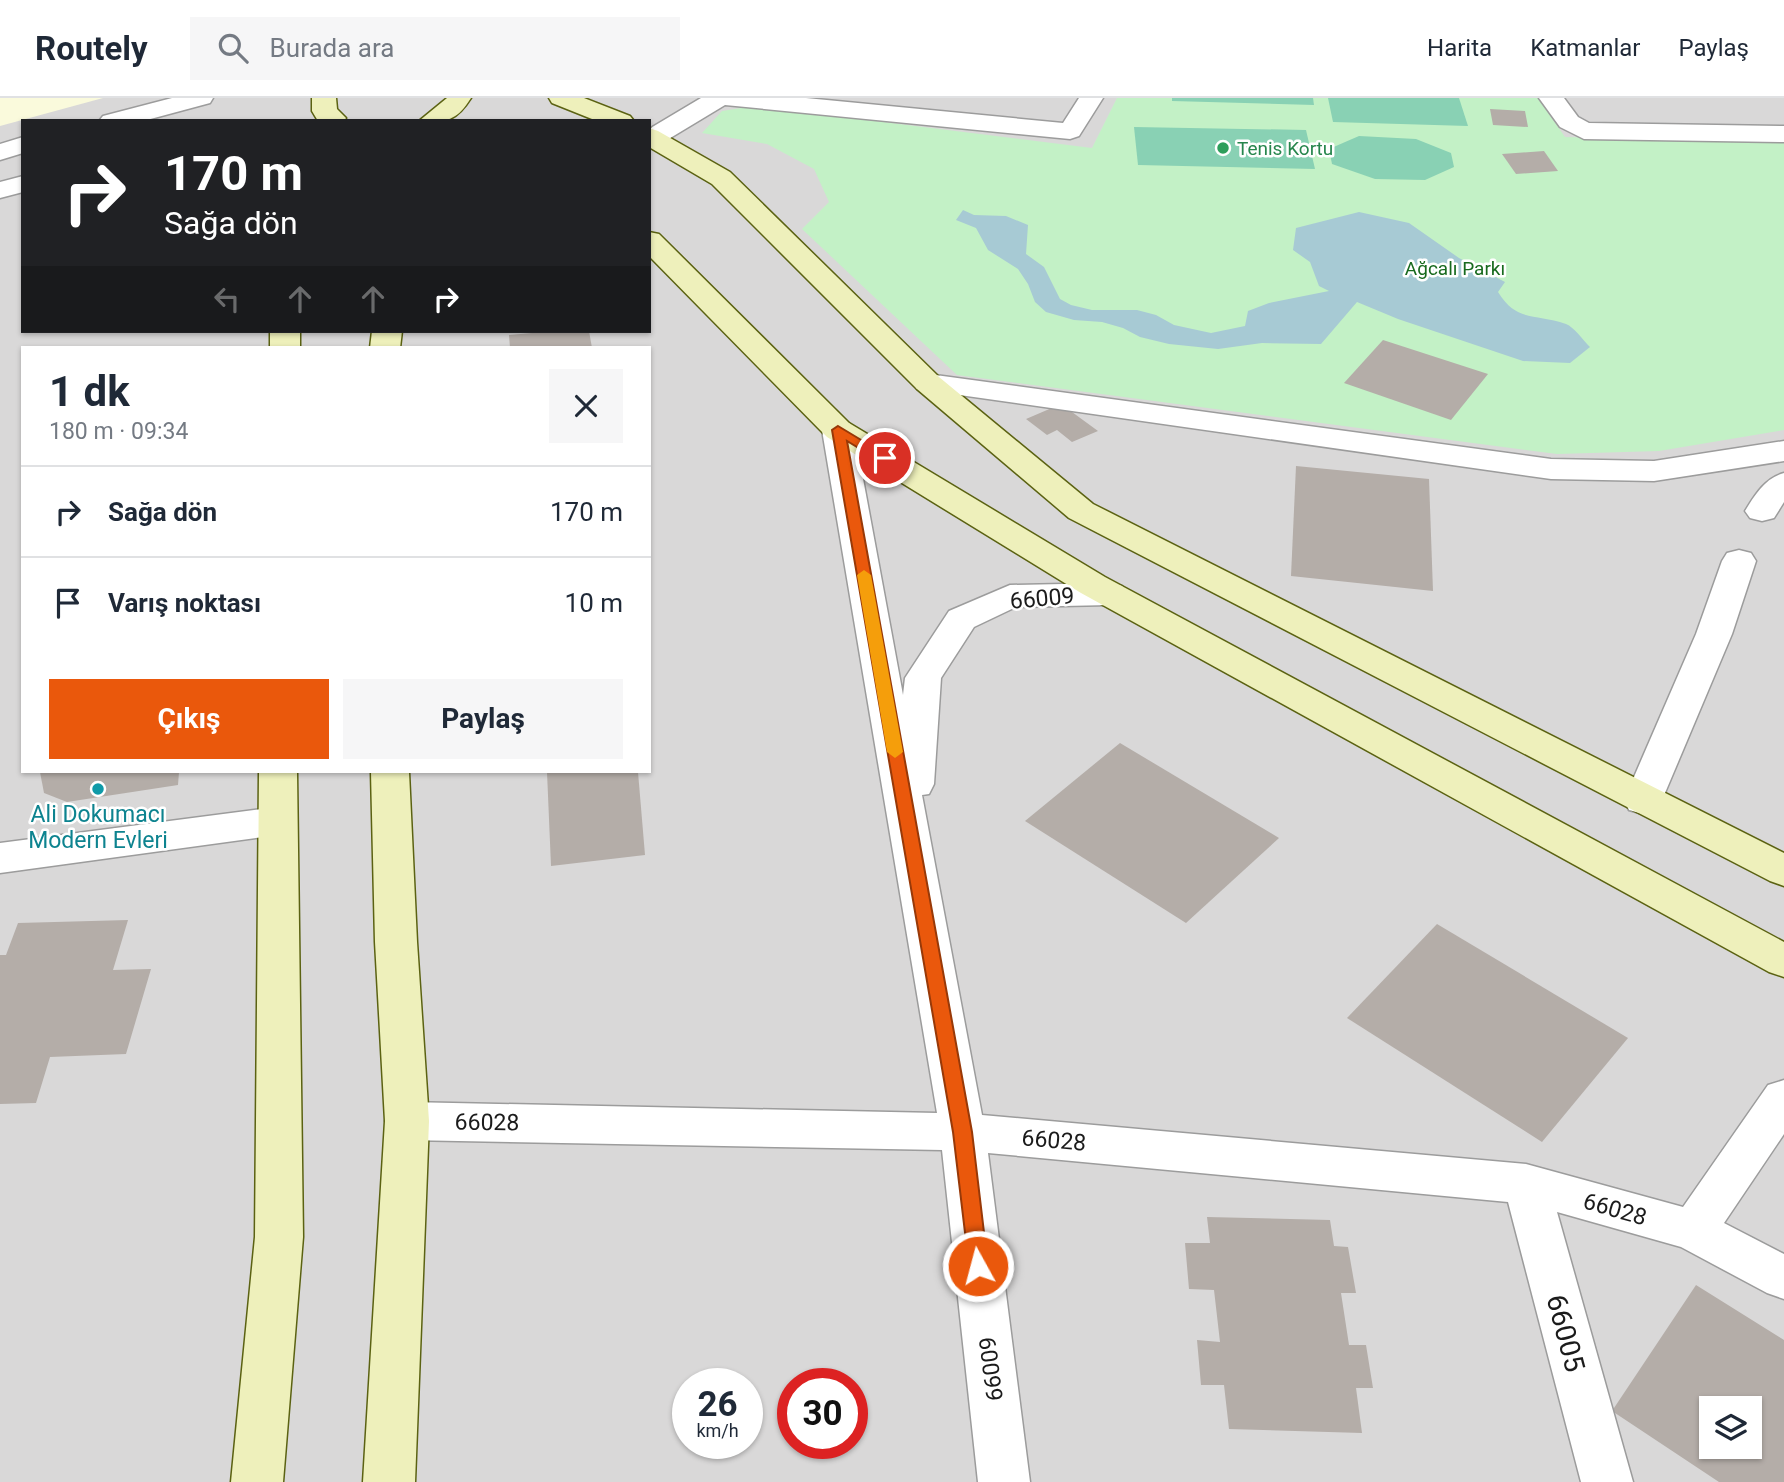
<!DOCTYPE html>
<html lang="tr">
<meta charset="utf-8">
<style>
body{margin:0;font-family:Roboto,sans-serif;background:#f6f6f7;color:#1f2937;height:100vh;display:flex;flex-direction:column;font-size:26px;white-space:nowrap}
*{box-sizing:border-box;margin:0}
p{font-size:23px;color:#747a83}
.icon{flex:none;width:38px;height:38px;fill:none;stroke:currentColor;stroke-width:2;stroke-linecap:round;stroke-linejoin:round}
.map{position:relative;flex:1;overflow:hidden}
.details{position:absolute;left:21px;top:248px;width:630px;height:427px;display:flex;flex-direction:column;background:#fff;border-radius:0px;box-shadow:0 2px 5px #0004}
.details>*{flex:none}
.hud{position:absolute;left:21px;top:21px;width:630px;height:214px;border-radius:0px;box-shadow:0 2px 5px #0004;background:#202124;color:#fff;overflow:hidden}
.tools{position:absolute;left:1699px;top:1298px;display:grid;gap:14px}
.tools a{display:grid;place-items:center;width:63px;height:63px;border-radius:0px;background:#fff;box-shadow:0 2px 5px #0004;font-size:35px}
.speed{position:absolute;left:672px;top:1270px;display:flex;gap:14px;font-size:35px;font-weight:700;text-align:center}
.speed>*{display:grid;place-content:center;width:91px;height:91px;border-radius:50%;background:#fff;box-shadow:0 2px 5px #0004;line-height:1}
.speed small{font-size:18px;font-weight:400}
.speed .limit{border:10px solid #d22;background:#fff;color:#111}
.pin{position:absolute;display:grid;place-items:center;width:60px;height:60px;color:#fff;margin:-30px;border:4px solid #fff;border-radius:50%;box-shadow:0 2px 7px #0007}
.me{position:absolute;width:77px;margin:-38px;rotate:353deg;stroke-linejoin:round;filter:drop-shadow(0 0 5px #0008)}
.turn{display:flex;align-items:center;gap:24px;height:147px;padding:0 28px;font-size:32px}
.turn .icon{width:91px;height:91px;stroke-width:2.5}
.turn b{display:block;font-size:49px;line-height:60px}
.lanes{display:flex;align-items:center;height:66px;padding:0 28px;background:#0003;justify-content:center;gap:35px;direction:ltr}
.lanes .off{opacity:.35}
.round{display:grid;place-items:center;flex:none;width:74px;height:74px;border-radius:0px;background:#f6f6f7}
.headline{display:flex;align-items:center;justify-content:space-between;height:119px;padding:0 28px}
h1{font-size:42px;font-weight:700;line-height:52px}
.button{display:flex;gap:14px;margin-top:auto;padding:14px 28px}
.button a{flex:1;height:80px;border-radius:0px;background:#ea580c;color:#fff;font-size:28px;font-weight:700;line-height:80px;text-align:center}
.button a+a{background:#f6f6f7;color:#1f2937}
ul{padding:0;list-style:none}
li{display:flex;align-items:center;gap:21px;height:91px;padding:0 28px;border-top:2px solid #e0e1e3}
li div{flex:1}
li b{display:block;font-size:26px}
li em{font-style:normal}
header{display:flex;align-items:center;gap:42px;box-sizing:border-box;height:98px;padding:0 35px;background:#fff;border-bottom:2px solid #e0e1e3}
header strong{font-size:33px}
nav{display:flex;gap:38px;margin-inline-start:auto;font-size:24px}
.search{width:490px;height:63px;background:#f6f6f7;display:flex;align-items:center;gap:18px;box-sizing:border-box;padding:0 24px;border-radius:0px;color:#747a83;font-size:26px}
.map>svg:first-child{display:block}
</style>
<header>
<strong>Routely</strong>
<div class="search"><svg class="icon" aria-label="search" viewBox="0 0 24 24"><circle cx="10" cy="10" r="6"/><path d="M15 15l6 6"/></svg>Burada ara</div>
<nav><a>Harita</a><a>Katmanlar</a><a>Paylaş</a></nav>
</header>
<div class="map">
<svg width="1784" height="1384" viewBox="0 0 1784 1384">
<rect width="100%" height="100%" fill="#ebe8e2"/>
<!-- residential -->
<path fill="#d9d8d8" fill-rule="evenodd" d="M0,0H1784V1384H0ZM23,23H649V233H23ZM23,250H649V674H23ZM688,1286H747V1346H688ZM793,1286H852V1346H793ZM1712,1311H1750V1349H1712Z"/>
<!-- education -->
<path fill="#fafadc" d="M0,0H103L0,28Z"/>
<!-- park -->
<path fill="#c3f1c6" d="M1117,0H1538L1565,39L1784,44V332L1659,353L1557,356L957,277L802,131L829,104L814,71L767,46L702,35L722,13L754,8L1092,50Z"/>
<!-- pitch -->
<g fill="#89d1b4">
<path d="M1172,0H1313L1314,7L1172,3Z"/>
<path d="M1328,0H1459L1468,28L1333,24Z"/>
<path d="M1134,29L1306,32L1315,71L1138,67Z"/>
<path d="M1359,38L1416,41L1451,55L1454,69L1425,82L1375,81L1332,66L1329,51Z"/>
</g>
<!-- water -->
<path fill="#a7cad4" d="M963,112L974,117L1006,118L1028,127L1026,156L1044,169L1060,201L1071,207L1092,212H1137L1156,217L1174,227L1211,235L1245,228L1248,213L1269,205L1329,193L1319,188L1310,164L1293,152L1296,130L1359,114L1409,125L1459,160L1505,184L1498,194C1517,225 1536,215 1566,226C1574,229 1583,242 1590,249L1570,265L1523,263L1398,221L1357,204L1321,246L1262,245L1218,251L1169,246L1140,239L1123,230L1102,224L1074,222L1046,214L1035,204L1028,186L1018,171L988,152L976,130L956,122Z"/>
<!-- building -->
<g fill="#b4ada8" fill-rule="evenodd">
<path d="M1490,11L1525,13L1528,29L1493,27Z"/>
<path d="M1544,53L1558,73L1516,76L1502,56Z"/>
<path d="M555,233H589L592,250H510L509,237Z"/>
<path d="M1383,242L1488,276L1451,322L1344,285Z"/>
<path d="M1061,306L1098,333L1072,344L1057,332L1047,337L1026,321Z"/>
<path d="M1296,368L1429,381L1433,493L1291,478Z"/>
<path d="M1120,645L1279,740L1186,825L1025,723Z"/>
<path d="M40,674H179L178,687L67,704L44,695Z"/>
<path d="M547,674H638L645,757L551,768Z"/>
<path d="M128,822L113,872L151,871L126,956L50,959L36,1005L0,1006V857H6L18,825Z"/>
<path d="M1437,826L1628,940L1542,1044L1347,920Z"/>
<path d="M1207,1119L1330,1122L1334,1148L1348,1149L1356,1195H1341L1349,1247H1366L1373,1290H1356L1362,1335L1229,1331L1224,1287H1201L1197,1242L1220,1244L1214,1192L1189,1191L1185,1145H1210Z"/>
<path d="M1696,1187L1784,1242V1384H1719L1612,1313ZM1712,1311H1750V1349H1712Z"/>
</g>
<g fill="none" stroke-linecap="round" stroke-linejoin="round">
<!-- minor casing -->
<g stroke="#9c9c9c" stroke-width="3">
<g id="minor">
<path d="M701,0H806L1063,25L1079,0H1103L1079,38L1070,41L725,7L662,45L649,47V31Z"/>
<path d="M1539,0H1564L1578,19L1589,25L1784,28V44L1584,41L1560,29Z"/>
<path d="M928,276L1551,361L1654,363L1784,343V363L1654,383L1551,381L917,291L913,285L917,279Z"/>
<path d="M838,323L849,325L854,332L903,597L905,580L949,513L1010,487L1110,485L1122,488L1127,496L1122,504L1110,507L1016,509L974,529L941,580L934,686L929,696L922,697L982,1017L1526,1066L1683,1109L1768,987L1784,982V1036L1724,1125L1784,1156V1201L1767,1195L1681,1149L1557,1114L1633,1384H1581L1508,1104L988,1055L1030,1384H978L942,1052L407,1042L391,1036L385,1023L391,1010L407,1004L937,1015L822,332L827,325Z"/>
<path d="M1784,375V404L1774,420L1762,423L1750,420L1745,413C1755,397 1765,380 1784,375Z"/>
<path d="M1739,452L1751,455L1756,463L1732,536L1662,702L1657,712L1643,716L1629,712L1624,702L1696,536L1722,463L1727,455Z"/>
<path d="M277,709L291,713L297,723L291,733L277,737L0,775V745Z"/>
</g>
</g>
<!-- tertiary casing -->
<g stroke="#9c9c9c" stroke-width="3">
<g id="tertiary">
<path d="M172,0H213L210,5L143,23H99L103,18Z"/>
<path d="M23,39V55L0,62V46Z"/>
<path d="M23,78V94L0,100V84Z"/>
</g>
</g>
<!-- secondary casing -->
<g stroke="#5b6212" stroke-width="3">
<g id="secondary">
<path d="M312,0H336L337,11L346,20L344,23H318L312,13Z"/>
<path d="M447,0H471C455,25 447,23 419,23Z"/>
<path d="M549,0H584L630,18L634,23H597L552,5Z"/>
<path d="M649,30L658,33L730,74L939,279L1093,406L1784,755V788L1770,783L1069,420L917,291L712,86L649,49Z"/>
<path d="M649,134L659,136L849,325L1105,479L1784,844V879L1769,874L1081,495L827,339L649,158Z"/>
<rect x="270" y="233" width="30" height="17"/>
<path d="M372,233H402L400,250H370Z"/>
<path d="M259,674H297L303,1139L283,1384H231L255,1139Z"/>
<path d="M371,674H409L417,844L429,1023L415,1384H363L385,1023L375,844Z"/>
</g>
</g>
<!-- minor -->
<use href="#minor" fill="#fff" fill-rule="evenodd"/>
<!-- tertiary -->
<use href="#tertiary" fill="#fff" fill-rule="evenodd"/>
<!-- secondary -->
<use href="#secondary" fill="#eef0bb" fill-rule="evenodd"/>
</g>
<!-- route -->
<path fill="#ea580c" stroke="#983908" stroke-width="2" d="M838,328L891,360L889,363H880L847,343L972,1034L988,1168L985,1175L978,1177L971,1175L969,1168L953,1034L832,332Z"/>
<!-- slow -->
<path fill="#f59e0b" d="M864,472L871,477L903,654L895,660L887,654L857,477Z"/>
<!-- markers -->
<circle fill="#2e9e5b" stroke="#fff" stroke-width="2.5" cx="1223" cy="50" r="7"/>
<circle fill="#0f9aa8" stroke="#fff" stroke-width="2.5" cx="98" cy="691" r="7"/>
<g text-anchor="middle" stroke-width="5" stroke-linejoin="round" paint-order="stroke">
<!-- far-leisure labels -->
<g font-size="19" fill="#27864d" stroke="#fff" text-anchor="start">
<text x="1237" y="57">Tenis Kortu</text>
</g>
<!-- far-park labels -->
<g font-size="19" fill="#186a1e" stroke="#fff">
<text x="1455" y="177">Ağcalı Parkı</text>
</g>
<!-- street labels -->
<g font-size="23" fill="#1b1b1b" stroke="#fff">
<text transform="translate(1042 500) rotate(-5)" y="8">66009</text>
<text transform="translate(487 1024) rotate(1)" y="8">66028</text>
<text transform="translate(1054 1042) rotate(5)" y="8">66028</text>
<text transform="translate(1615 1111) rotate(16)" y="8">66028</text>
<text transform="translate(991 1271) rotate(-97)" y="8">66009</text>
</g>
<!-- culture labels -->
<g font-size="23" fill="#0d838f" stroke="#fff">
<text x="98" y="724">Ali Dokumacı<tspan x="98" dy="26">Modern Evleri</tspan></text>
</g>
<!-- near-street labels -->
<g font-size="28" fill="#1b1b1b" stroke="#fff">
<text transform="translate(1566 1235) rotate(75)" y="10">66005</text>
</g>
</g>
</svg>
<div class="tools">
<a><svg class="icon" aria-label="layers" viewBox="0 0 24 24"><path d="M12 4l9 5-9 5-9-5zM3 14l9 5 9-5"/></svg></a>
</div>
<div class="speed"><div>26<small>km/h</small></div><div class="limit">30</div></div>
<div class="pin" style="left:885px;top:360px;background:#d93025"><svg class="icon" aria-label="arrive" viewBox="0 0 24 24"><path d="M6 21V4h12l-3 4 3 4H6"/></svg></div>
<svg class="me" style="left:978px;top:1168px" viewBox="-20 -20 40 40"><circle r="17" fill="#ea580c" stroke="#fff" stroke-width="3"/><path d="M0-11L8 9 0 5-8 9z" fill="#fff"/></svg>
<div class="hud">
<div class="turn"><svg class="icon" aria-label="right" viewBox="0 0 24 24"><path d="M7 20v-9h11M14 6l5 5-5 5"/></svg><div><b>170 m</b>Sağa dön</div></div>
<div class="lanes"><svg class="icon off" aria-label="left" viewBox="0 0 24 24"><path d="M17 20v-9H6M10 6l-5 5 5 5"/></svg><svg class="icon off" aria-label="ahead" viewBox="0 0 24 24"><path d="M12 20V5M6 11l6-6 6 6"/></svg><svg class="icon off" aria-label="ahead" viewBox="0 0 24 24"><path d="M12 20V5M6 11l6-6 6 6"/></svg><svg class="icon" aria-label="right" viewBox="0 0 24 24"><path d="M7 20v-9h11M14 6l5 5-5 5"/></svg></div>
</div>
<section class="details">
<div class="headline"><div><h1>1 dk</h1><p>180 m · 09:34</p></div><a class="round"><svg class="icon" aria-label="close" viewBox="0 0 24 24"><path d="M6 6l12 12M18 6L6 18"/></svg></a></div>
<ul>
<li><svg class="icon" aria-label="right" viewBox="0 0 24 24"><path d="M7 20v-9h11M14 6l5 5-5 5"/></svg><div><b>Sağa dön</b></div><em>170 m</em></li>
<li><svg class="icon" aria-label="arrive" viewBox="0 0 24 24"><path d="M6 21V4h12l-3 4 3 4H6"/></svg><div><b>Varış noktası</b></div><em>10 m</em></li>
</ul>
<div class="button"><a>Çıkış</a><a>Paylaş</a></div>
</section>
</div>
